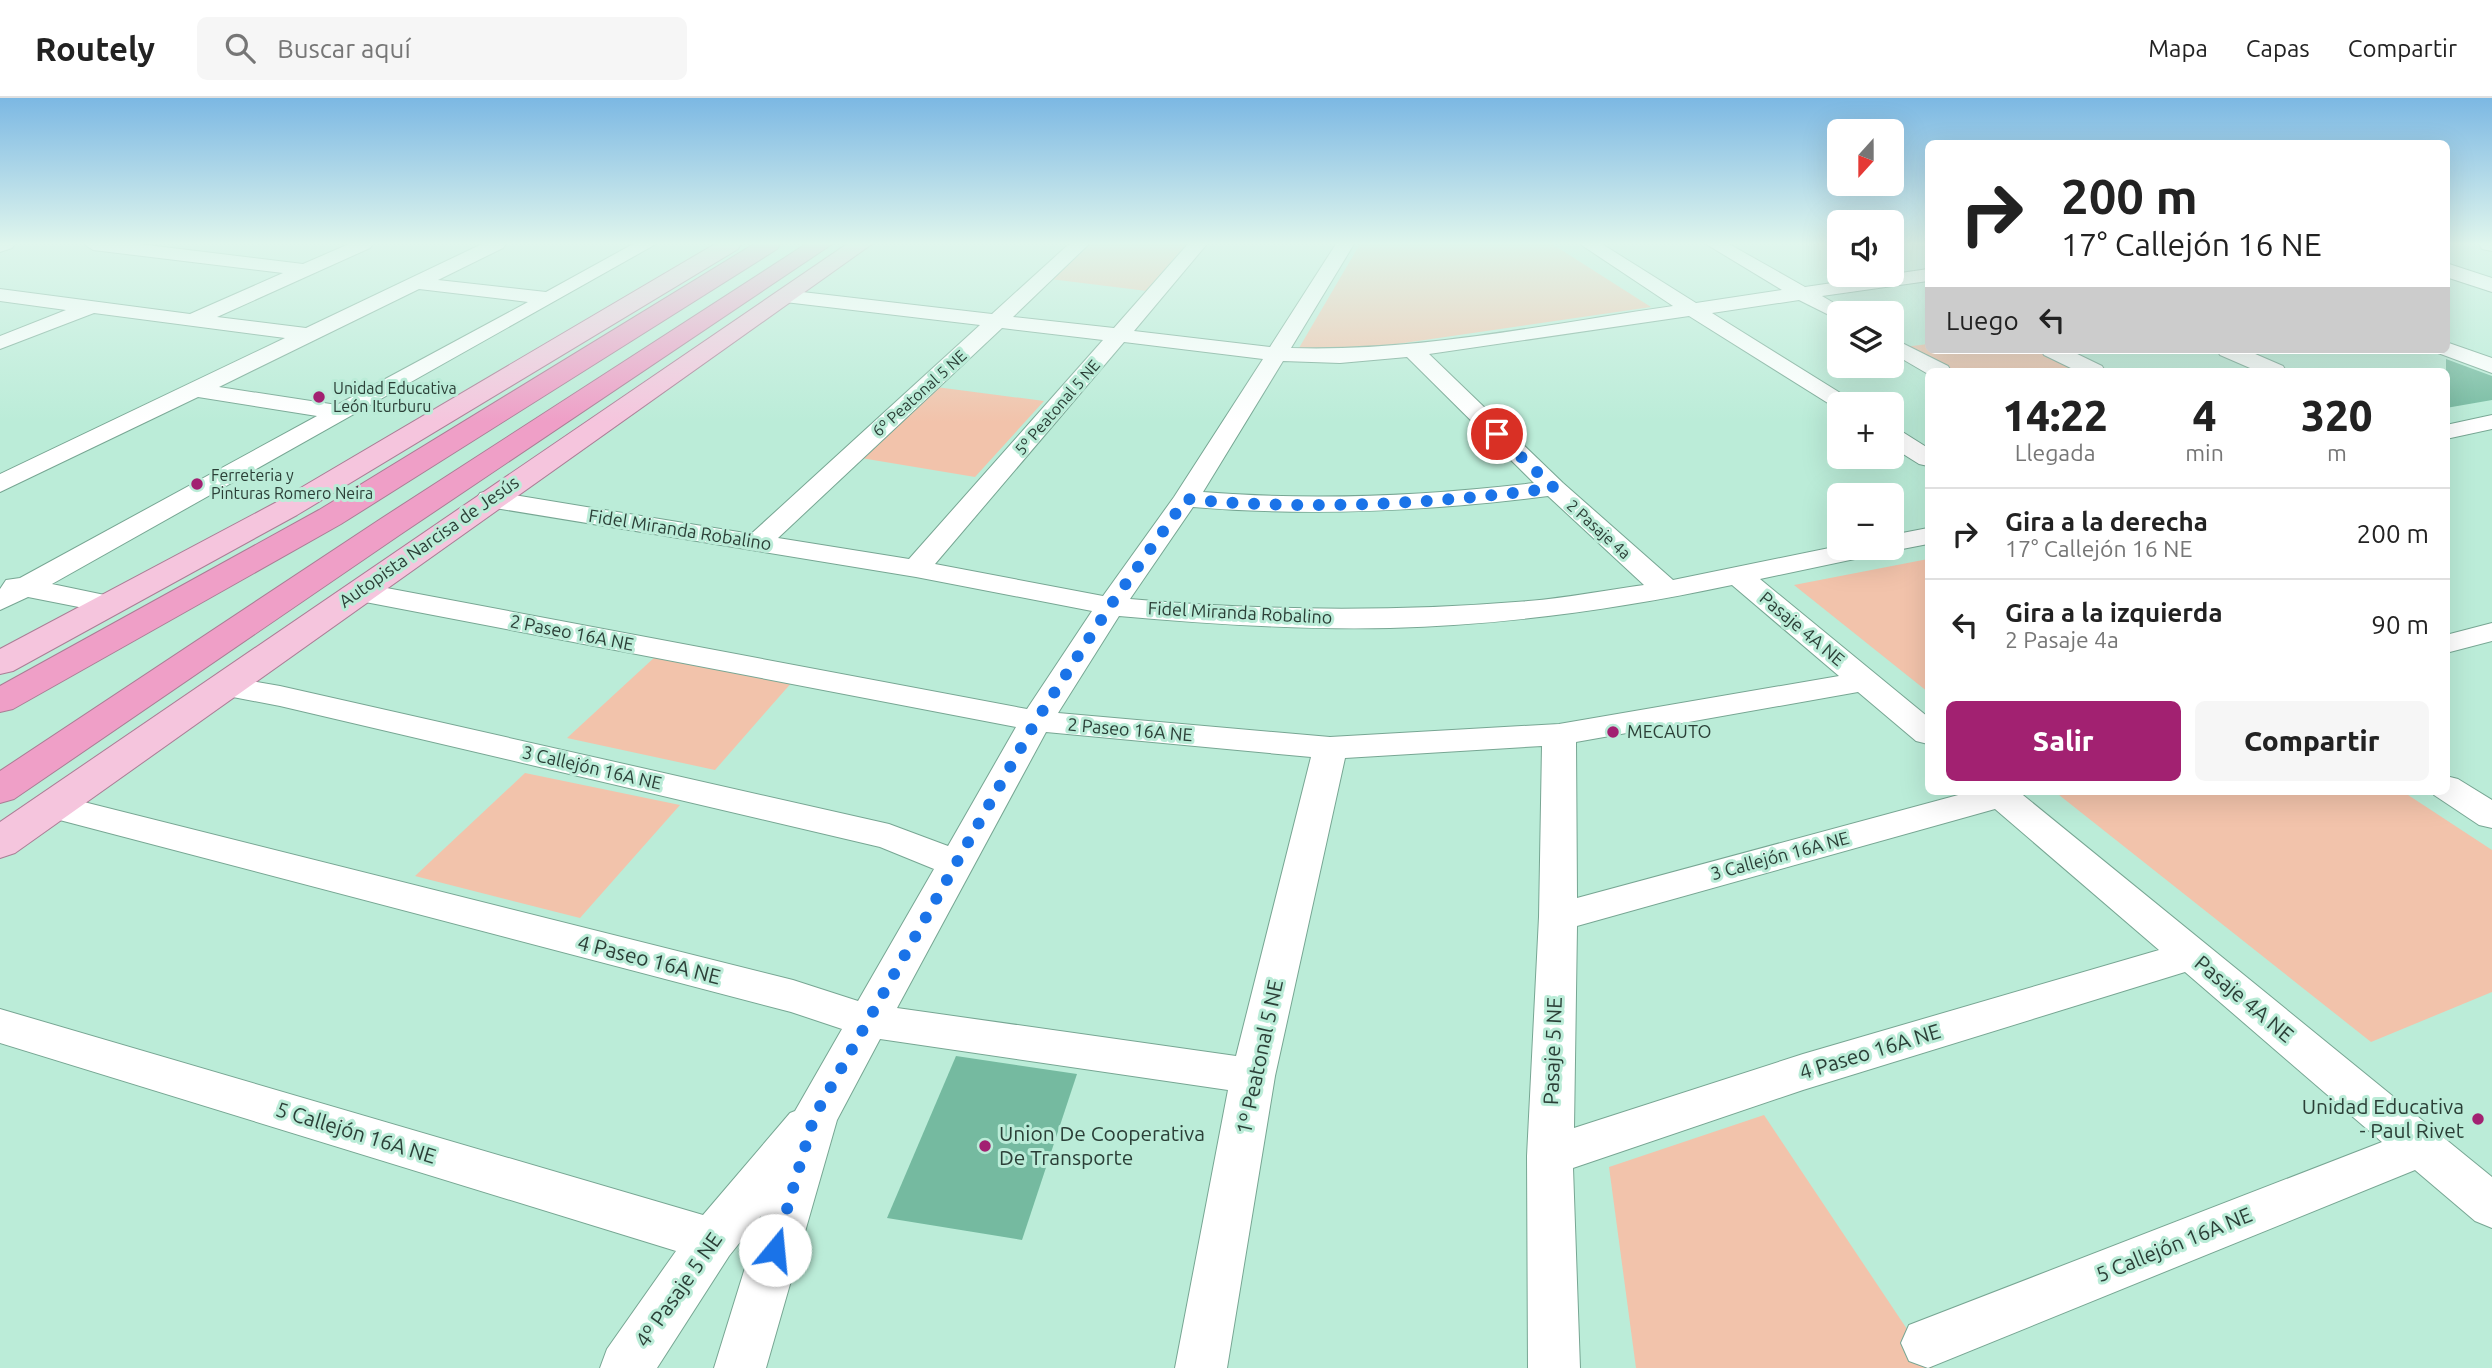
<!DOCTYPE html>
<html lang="es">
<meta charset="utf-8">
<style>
body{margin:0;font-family:Ubuntu,sans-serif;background:#f6f6f6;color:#222;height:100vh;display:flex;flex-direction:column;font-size:26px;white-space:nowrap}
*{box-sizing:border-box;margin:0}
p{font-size:23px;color:#767676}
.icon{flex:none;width:38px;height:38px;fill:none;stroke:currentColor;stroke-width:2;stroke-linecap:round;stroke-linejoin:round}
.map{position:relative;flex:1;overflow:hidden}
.sheet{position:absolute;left:1925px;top:270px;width:525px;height:427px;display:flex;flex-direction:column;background:#fff;border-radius:10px;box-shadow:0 7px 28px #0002}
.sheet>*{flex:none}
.hud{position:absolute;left:1925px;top:42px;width:525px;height:214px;border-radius:10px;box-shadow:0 7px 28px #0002;background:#fff;color:#222;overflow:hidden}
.needle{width:46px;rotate:201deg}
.fabs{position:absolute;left:1827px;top:21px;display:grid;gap:14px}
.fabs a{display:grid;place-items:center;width:77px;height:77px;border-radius:10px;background:#fff;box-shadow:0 7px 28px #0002;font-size:35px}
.pin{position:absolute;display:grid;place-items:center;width:60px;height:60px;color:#fff;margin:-30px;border:4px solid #fff;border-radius:50%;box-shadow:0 2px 7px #0007}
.me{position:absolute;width:77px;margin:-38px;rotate:17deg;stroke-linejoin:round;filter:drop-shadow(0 0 5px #0008)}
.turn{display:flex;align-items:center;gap:24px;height:147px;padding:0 21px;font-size:32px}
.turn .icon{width:91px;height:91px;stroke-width:2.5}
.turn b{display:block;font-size:49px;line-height:60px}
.then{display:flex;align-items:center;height:66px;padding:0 21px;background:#0003;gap:14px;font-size:26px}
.eta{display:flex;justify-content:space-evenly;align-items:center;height:119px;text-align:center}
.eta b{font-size:42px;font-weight:800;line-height:49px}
.button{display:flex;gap:14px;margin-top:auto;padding:14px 21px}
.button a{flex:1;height:80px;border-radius:10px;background:#a22171;color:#fff;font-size:28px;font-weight:800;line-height:80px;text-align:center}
.button a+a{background:#f6f6f6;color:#222}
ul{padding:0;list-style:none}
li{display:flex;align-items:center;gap:21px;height:91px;padding:0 21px;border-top:2px solid #e0e0e0}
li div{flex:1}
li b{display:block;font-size:26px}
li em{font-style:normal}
header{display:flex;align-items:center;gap:42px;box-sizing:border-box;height:98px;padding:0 35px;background:#fff;border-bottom:2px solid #e0e0e0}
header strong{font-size:33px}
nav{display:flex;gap:38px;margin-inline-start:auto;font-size:24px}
.search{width:490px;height:63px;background:#f6f6f6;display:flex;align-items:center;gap:18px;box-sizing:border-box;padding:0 24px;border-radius:10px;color:#767676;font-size:26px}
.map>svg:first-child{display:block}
</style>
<header>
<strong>Routely</strong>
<div class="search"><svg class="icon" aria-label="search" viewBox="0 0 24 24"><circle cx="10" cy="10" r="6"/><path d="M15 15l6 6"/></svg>Buscar aquí</div>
<nav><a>Mapa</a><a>Capas</a><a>Compartir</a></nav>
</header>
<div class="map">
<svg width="2492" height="1270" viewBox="0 0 2492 1270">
<rect width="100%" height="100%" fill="#bbecd8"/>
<!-- green -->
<g fill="#f2c3ab">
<path d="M1086,146H1188L1147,193L1050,181Z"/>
<path d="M1360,146H1552L1651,209L1342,254L1299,250Z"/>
<path d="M1928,246V252H2040L2082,273H1946L1904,249Z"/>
<path d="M936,289L1044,303L975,379L861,360Z"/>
<path d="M1928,461V594L1794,487Z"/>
<path d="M656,558L793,583L715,672L567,640Z"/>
<path d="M525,675L680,707L580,820L415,778Z"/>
<path d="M2054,693H2402L2492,752V894L2371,944Z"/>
<path d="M1764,1017L1933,1270H1636L1609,1069Z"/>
</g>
<!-- building -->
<g fill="#75baa0">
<path d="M2446,261L2492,278V302L2446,310Z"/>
<path d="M956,958L1077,976L1022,1142L887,1120Z"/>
</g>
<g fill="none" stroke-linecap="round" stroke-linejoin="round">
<!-- street casing -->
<g stroke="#77a693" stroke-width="2">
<g id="street">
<path d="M0,146H15L12,150L0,154Z"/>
<path d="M84,146H139L303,166L349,146H373L370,150L217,219L306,230L482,146H506L503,150L438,182L546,194L633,146H656L52,486L119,500L124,506L119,512L109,515L28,499L0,512V491L6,482L20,480L317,318L198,299L0,394V376L285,240L94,215L0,251V238L66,212L0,203V191L190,216L283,175L93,152ZM419,191L528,204L337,307L219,289Z"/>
<path d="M1069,146H1089L1013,219L1114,230L1188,146H1207L1134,233L1270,249L1336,146H1354L1291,250C1419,254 1547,226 1673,208L1580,146H1602L1696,205L1782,192L1706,146H1729L1805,189L1928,171V183L1822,198L1846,212L1849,215H1839V222L1799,202L1712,215L1850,301L1853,306H1839V312L1689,218L1429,256L1563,385L1673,482L1839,448L1892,450V437L1928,430V446L1892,453L1882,451L1879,456L1869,458L1760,481L1928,619V646L1916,643L1858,594L1576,644L1577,800L1973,693H2018L2492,1079V1130L2475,1123L2415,1072L1928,1270L1909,1263L1901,1245L1909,1227L2382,1044L2185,874L1803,992L1573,1070L1580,1270H1528L1527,1058L1539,819L1542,648L1345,660L1275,978L1227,1270H1175L1228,992L880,941L837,1022L766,1270H714L761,1118L729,1158L657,1270H600L607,1251L676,1153L0,945V911L703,1117L790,1015L795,1013L842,931L791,914L52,720L39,716L34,708L39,700L52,696L793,882L858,903L934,771L880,749L280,608L212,595L207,588L212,581L223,578L280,588L889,726L948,748L1016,629L360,503L350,500L346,494L350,488L360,485L1027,611L1092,513L916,479L489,409L480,407L476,401L480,395L489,393L751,436L980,227L785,204L778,202L775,198L778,194L785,192L992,216ZM1002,230L1103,242L909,461L778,440ZM1124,244L1263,261L1174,399L1103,498L935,466ZM1407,259L1534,385C1424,398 1314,403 1203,394L1283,263L1340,265ZM1548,398L1644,487C1606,492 1567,500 1528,503C1395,514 1262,513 1130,501L1193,409C1312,419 1430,413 1548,398ZM1732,487L1839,578L1559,626L1330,639L1058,615L1119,518C1208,526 1299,532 1390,530C1505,527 1619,511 1732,487ZM1046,634L1311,659L1236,958L897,910ZM1995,711L2159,852L1803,956L1574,1030L1577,828Z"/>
<path d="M1892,240L1948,268L1951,273H1928V276L1892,255Z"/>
<path d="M2446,244L2492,260V275L2438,255L2437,252H2446Z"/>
<path d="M2041,252H2069L2102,268L2105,273H2077L2044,257Z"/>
<path d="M2217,252H2246L2283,268L2286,273H2257L2220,257Z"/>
<path d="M2492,317V331L2446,341V327Z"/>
<path d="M1892,331L1901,333L1928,350V368L1919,366L1892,349Z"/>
<path d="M2492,525V543L2446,555V537Z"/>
<path d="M2446,678L2458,681L2492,702V730L2479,727L2434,697L2431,693H2446Z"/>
</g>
</g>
<!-- secondary casing -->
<g stroke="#77a693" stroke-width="2">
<g id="secondary">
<path d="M2479,146H2492V153L2482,151Z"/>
<path d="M2446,165L2492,180V194L2446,179Z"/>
</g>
</g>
<!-- primary casing -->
<g stroke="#aa7d95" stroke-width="2">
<g id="primary">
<path d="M715,146H741L738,151L297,417L13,573L0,576V551L275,405Z"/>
<path d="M847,146H872L15,755L0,760V724Z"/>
</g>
</g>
<!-- highway casing -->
<g stroke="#aa7d95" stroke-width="2">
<g id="highway">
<path d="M754,146H780L777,151L341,426L13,611L0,614V588L319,412Z"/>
<path d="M806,146H832L401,436L14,701L0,705V673L379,422Z"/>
</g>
</g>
<!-- street -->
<use href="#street" fill="#fff" fill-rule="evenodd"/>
<!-- secondary -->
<use href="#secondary" fill="#fff" fill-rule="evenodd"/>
<!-- primary -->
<use href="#primary" fill="#f5c5dd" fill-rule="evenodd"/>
<!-- highway -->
<use href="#highway" fill="#ef9fc7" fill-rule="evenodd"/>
</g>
<!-- sky -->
<linearGradient id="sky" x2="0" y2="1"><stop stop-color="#7cb8e3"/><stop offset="0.45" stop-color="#e0f6ed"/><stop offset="1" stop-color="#e0f6ed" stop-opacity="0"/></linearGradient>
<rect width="2492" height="324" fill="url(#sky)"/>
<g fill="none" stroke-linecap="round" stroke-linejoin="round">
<!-- route -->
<path stroke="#1a73e8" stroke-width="12" stroke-dasharray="0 21.6" d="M775,1152L814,1019L1036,623L1110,508L1186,401C1309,413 1432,406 1554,390L1497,336"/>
</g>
<!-- markers -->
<g fill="#a22171" stroke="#bbecd8" stroke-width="2.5">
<circle cx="319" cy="299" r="7"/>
<circle cx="197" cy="386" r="7"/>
<circle cx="1613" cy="634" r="7"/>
<circle cx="2478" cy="1021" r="7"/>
<circle cx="985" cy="1048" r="7"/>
</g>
<g text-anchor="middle" stroke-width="6" stroke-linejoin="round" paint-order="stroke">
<!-- far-poi labels -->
<g font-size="16" fill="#2b3f37" stroke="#bbecd8" text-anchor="start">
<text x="333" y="296">Unidad Educativa<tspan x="333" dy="18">León Iturburu</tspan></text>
<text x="211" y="383">Ferreteria y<tspan x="211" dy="18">Pinturas Romero Neira</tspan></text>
</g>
<!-- far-street labels -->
<g font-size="16" fill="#2b3f37" stroke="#bbecd8">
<text transform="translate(919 295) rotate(-42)" y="6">6º Peatonal 5 NE</text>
<text transform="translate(1057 309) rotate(-49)" y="6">5º Peatonal 5 NE</text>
<text transform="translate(1599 431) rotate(42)" y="6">2 Pasaje 4a</text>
</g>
<!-- street labels -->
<g font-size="18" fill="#2b3f37" stroke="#bbecd8">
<text transform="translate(680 432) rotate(9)" y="6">Fidel Miranda Robalino</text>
<text transform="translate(429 444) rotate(-35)" y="6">Autopista Narcisa de Jesús</text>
<text transform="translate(1240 515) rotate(3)" y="6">Fidel Miranda Robalino</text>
<text transform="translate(1802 531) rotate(40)" y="6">Pasaje 4A NE</text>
<text transform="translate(572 535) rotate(11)" y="6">2 Paseo 16A NE</text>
<text transform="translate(1130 632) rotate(5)" y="6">2 Paseo 16A NE</text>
<text transform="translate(592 670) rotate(13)" y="6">3 Callejón 16A NE</text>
<text transform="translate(1780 758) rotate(-15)" y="6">3 Callejón 16A NE</text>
</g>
<!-- poi labels -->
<g font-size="18" fill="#2b3f37" stroke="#bbecd8" text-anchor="start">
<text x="1627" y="640">MECAUTO</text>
</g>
<!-- near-street labels -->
<g font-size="21" fill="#2b3f37" stroke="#bbecd8">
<text transform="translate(649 862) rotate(14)" y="7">4 Paseo 16A NE</text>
<text transform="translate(2244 901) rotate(40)" y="7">Pasaje 4A NE</text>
<text transform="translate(1553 953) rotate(-88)" y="7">Pasaje 5 NE</text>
<text transform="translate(1870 954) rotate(-17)" y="7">4 Paseo 16A NE</text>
<text transform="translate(1260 959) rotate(-78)" y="7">1º Peatonal 5 NE</text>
<text transform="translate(356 1035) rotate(17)" y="7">5 Callejón 16A NE</text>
<text transform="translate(2174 1147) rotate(-22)" y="7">5 Callejón 16A NE</text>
<text transform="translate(679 1192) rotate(-55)" y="7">4º Pasaje 5 NE</text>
</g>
<!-- near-poi labels -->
<g font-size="21" fill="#2b3f37" stroke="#bbecd8" text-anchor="end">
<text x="2464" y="1016">Unidad Educativa<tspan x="2464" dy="24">- Paul Rivet</tspan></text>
<text x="999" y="1043" text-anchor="start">Union De Cooperativa<tspan x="999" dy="24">De Transporte</tspan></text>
</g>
</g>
</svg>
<div class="fabs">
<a><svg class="needle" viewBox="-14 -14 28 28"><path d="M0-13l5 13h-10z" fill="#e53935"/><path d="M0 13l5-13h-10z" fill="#767676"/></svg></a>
<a><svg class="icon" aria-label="sound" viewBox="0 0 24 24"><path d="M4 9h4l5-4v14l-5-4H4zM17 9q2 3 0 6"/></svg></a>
<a><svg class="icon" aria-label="layers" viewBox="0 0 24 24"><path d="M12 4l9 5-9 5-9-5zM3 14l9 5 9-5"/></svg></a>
<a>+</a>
<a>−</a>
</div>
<div class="pin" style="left:1497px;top:336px;background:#d93025"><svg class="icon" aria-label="arrive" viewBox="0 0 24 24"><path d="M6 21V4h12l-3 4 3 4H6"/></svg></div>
<svg class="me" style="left:775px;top:1152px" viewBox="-20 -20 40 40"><circle r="19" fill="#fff"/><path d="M0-13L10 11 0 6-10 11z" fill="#1a73e8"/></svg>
<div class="hud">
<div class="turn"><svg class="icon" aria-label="right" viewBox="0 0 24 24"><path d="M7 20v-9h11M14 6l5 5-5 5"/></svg><div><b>200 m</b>17° Callejón 16 NE</div></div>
<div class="then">Luego<svg class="icon" aria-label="left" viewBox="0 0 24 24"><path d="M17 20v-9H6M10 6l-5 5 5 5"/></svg></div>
</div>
<section class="sheet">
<div class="eta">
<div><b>14:22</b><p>Llegada</p></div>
<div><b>4</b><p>min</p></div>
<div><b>320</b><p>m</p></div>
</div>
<ul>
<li><svg class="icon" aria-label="right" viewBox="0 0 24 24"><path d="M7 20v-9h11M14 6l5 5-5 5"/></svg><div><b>Gira a la derecha</b><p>17° Callejón 16 NE</p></div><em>200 m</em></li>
<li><svg class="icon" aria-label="left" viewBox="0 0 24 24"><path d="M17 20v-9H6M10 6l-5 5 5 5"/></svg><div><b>Gira a la izquierda</b><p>2 Pasaje 4a</p></div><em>90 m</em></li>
</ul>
<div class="button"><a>Salir</a><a>Compartir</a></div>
</section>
</div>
